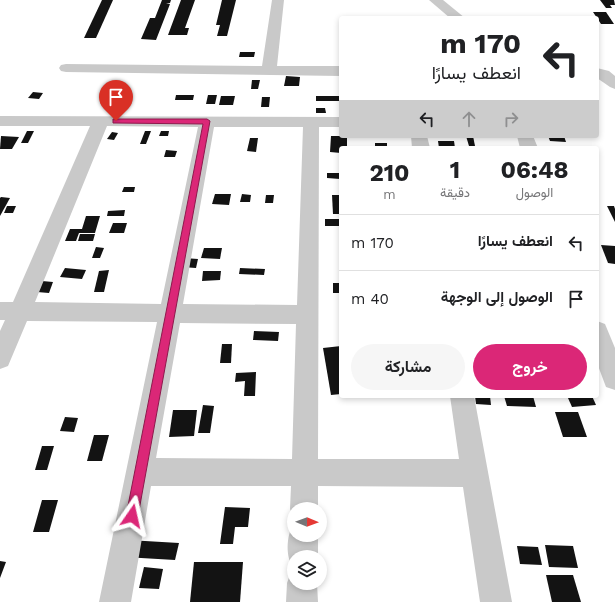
<!DOCTYPE html>
<html lang="ar">
<meta charset="utf-8">
<style>
body{margin:0;font-family:"Work Sans",Vazirmatn,sans-serif;background:#f6f6f6;color:#202124;direction:rtl;height:100vh;display:flex;flex-direction:column;font-size:15px;white-space:nowrap}
*{box-sizing:border-box;margin:0}
p{font-size:13px;color:#757577}
.icon{flex:none;width:22px;height:22px;fill:none;stroke:currentColor;stroke-width:2;stroke-linecap:round;stroke-linejoin:round}
.map{position:relative;flex:1;overflow:hidden;direction:ltr}
.panel{position:absolute;left:339px;top:146px;width:260px;height:252px;display:flex;flex-direction:column;background:#fff;border-radius:4px;box-shadow:0 2px 6px #0003;direction:rtl}
.panel>*{flex:none}
.hud{position:absolute;left:339px;top:16px;width:260px;height:122px;border-radius:4px;box-shadow:0 2px 6px #0003;direction:rtl;background:#fff;color:#202124;overflow:hidden}
.needle{width:26px;rotate:91deg}
.buttons{position:absolute;left:287px;top:502px;display:grid;gap:8px}
.buttons a{display:grid;place-items:center;width:40px;height:40px;border-radius:50%;background:#fff;box-shadow:0 2px 6px #0003;font-size:20px}
.pin{position:absolute;display:grid;place-items:center;width:34px;height:34px;color:#fff;margin:-41px -17px;border-radius:50% 50% 50% 0;rotate:-45deg;box-shadow:0 0 4px #0007}
.pin .icon{rotate:45deg}
.me{position:absolute;width:44px;margin:-22px;rotate:11deg;stroke-linejoin:round;filter:drop-shadow(0 0 3px #0008)}
.turn{display:flex;align-items:center;gap:14px;height:84px;padding:0 12px;font-size:18px}
.turn .icon{width:52px;height:52px;stroke-width:2.5}
.turn b{display:block;font-size:28px;line-height:34px}
.lanes{display:flex;align-items:center;height:38px;padding:0 12px;background:#0003;justify-content:center;gap:20px;direction:ltr}
.lanes .off{opacity:.35}
.eta{display:flex;justify-content:space-evenly;align-items:center;height:68px;text-align:center}
.eta b{font-size:24px;font-weight:700;line-height:28px}
.action{display:flex;gap:8px;margin-top:auto;padding:8px 12px}
.action a{flex:1;height:46px;border-radius:24px;background:#db2777;color:#fff;font-size:16px;font-weight:700;line-height:46px;text-align:center}
.action a+a{background:#f6f6f6;color:#202124}
ul{padding:0;list-style:none}
li{display:flex;align-items:center;gap:12px;height:56px;padding:0 12px;border-top:1px solid #e0e0e0}
li div{flex:1}
li b{display:block;font-size:15px}
li em{font-style:normal}
.map>svg:first-child{display:block}
</style>
<div class="map">
<svg width="615" height="602" viewBox="0 0 615 602">
<rect width="100%" height="100%" fill="#fff"/>
<!-- building -->
<g fill="#131313">
<path d="M102,0H113L96,38H84Z"/>
<path d="M162,0H171L170,3H166L170,4L156,40L141,39L150,18H155Z"/>
<path d="M181,0H195L185,28H189L187,35H168Z"/>
<path d="M222,0H236L227,36H217L220,25H216Z"/>
<path d="M600,0H614L615,5H610L612,8H606Z"/>
<path d="M593,12H606L614,24H601Z"/>
<path d="M240,52H255L254,57H239Z"/>
<path d="M286,76L300,77L299,86H284Z"/>
<path d="M252,80H260L258,89H251Z"/>
<path d="M33,92L43,93L39,99L28,98Z"/>
<path d="M176,95H194L193,100H175Z"/>
<path d="M208,95H217L215,104H206Z"/>
<path d="M221,96H235L233,105H219Z"/>
<rect x="316" y="96" width="25" height="5"/>
<path d="M262,97H270L269,107H261Z"/>
<path d="M316,108H325L326,113H316Z"/>
<path d="M27,131H34L28,143H21Z"/>
<path d="M145,131H151L146,144H140Z"/>
<path d="M161,131H169L168,136H159Z"/>
<path d="M112,132L118,133L114,140L107,139Z"/>
<path d="M1,136L19,137L12,149H0Z"/>
<path d="M331,136H347V148H341V153L330,152Z"/>
<path d="M466,136H473L475,146H469Z"/>
<path d="M548,136H564L566,142L550,141Z"/>
<path d="M250,138H258L256,152L247,151Z"/>
<path d="M438,141H454L455,148H439Z"/>
<rect x="375" y="143" width="12" height="5"/>
<path d="M166,150L177,151L175,157H164Z"/>
<path d="M327,173H340V179L327,178Z"/>
<path d="M124,187H135L134,192H122Z"/>
<path d="M215,194H231L229,205L212,204Z"/>
<path d="M242,194L251,195L250,202H240Z"/>
<path d="M266,195H274L273,203H265Z"/>
<path d="M332,195H341V214H333Z"/>
<path d="M1,197L10,198L0,216V198Z"/>
<path d="M7,206H16L13,213H4Z"/>
<path d="M607,206H614L615,209V222Z"/>
<path d="M125,210L124,216H107L108,211Z"/>
<path d="M86,216H100L95,233H79L76,241H65L70,229H82Z"/>
<rect x="325" y="219" width="16" height="7"/>
<path d="M113,223H127L124,233H109Z"/>
<path d="M80,234H95L93,241H78Z"/>
<path d="M601,245L615,246V264L608,263Z"/>
<path d="M96,247L104,248L100,258H92Z"/>
<path d="M204,248H222L220,259L201,258Z"/>
<path d="M184,258L198,259L196,268L182,267Z"/>
<path d="M65,268L86,270L82,279L60,277Z"/>
<path d="M240,268L265,269L264,275L239,274Z"/>
<path d="M109,270L104,292H94L99,271Z"/>
<path d="M203,271H221L220,280L202,281Z"/>
<path d="M42,281L53,282L49,293L37,292Z"/>
<rect x="333" y="283" width="8" height="10"/>
<path d="M254,331L279,332L278,341L253,340Z"/>
<path d="M222,344H232L231,363H220Z"/>
<path d="M341,346V394L331,395L323,348Z"/>
<path d="M256,372L255,396H244L245,381L235,382L236,373Z"/>
<path d="M475,396H490L491,405L476,404Z"/>
<path d="M504,396H533L536,407L507,406Z"/>
<path d="M592,396L596,405L572,407L568,398Z"/>
<path d="M203,405L214,406L210,433H198Z"/>
<path d="M173,410H197L194,436L169,437Z"/>
<path d="M555,412H578L587,437H563Z"/>
<path d="M65,417L78,418L74,432L60,431Z"/>
<path d="M94,435H109L102,461H87Z"/>
<path d="M42,446H54L47,470H35Z"/>
<path d="M42,500H58L49,532H33Z"/>
<path d="M225,507L250,508L248,527H235L233,544H220Z"/>
<path d="M128,540L179,543L175,560L124,557Z"/>
<path d="M545,545L573,546L578,568L549,567Z"/>
<path d="M517,546L538,547L542,565L520,564Z"/>
<path d="M0,561L6,562L0,578Z"/>
<path d="M194,562H243L240,602H190Z"/>
<path d="M144,567L163,569L159,589L139,588Z"/>
<path d="M546,575H573L581,602H552Z"/>
</g>
<g fill="none" stroke-linecap="round" stroke-linejoin="round">
<!-- minor -->
<g fill="#c9c9c9" fill-rule="evenodd">
<path d="M272,0H284L277,66H341V76L66,72L61,71L59,68L61,65L66,64L262,66Z"/>
<path d="M429,0H443L465,18H450Z"/>
<path d="M597,68L609,71L615,76V89L610,87L597,78Z"/>
<path d="M0,116L341,117V127H319L318,459H459L450,396H474L512,602H480L463,487L318,486V509H294V519L290,509L291,486H151L131,602H99L157,322L27,321L8,366L0,369V331L5,320H0V302H13L90,126H0ZM107,126L198,127L161,304L35,302ZM214,127H303L297,305L183,304ZM180,323L296,324L292,459L156,458Z"/>
<path d="M411,136H427L430,148H412Z"/>
<path d="M517,136H533L538,148H520Z"/>
<path d="M597,321L605,324L615,348V390L606,387L597,363Z"/>
<path d="M294,524V535H318V557H294V568C285,559 286,534 294,524Z"/>
<path d="M294,571V583H317L318,602H286L287,583L291,572Z"/>
</g>
</g>
<!-- route -->
<path fill="#db2777" stroke="#8e194d" d="M113,119H207L210,121L138,516L136,520L132,521L128,520L126,516L203,124L116,123H113Z"/>
</svg>
<div class="buttons">
<a><svg class="needle" viewBox="-14 -14 28 28"><path d="M0-13l5 13h-10z" fill="#e53935"/><path d="M0 13l5-13h-10z" fill="#757577"/></svg></a>
<a><svg class="icon" aria-label="layers" viewBox="0 0 24 24"><path d="M12 4l9 5-9 5-9-5zM3 14l9 5 9-5"/></svg></a>
</div>
<div class="pin" style="left:116px;top:121px;background:#d93025"><svg class="icon" aria-label="arrive" viewBox="0 0 24 24"><path d="M6 21V4h12l-3 4 3 4H6"/></svg></div>
<svg class="me" style="left:132px;top:516px" viewBox="-20 -20 40 40"><path d="M0-17L14 15 0 8-14 15z" fill="#db2777" stroke="#fff" stroke-width="4"/></svg>
<div class="hud">
<div class="turn"><svg class="icon" aria-label="left" viewBox="0 0 24 24"><path d="M17 20v-9H6M10 6l-5 5 5 5"/></svg><div><b>170 m</b>انعطف يسارًا</div></div>
<div class="lanes"><svg class="icon" aria-label="left" viewBox="0 0 24 24"><path d="M17 20v-9H6M10 6l-5 5 5 5"/></svg><svg class="icon off" aria-label="ahead" viewBox="0 0 24 24"><path d="M12 20V5M6 11l6-6 6 6"/></svg><svg class="icon off" aria-label="right" viewBox="0 0 24 24"><path d="M7 20v-9h11M14 6l5 5-5 5"/></svg></div>
</div>
<section class="panel">
<div class="eta">
<div><b>06:48</b><p>الوصول</p></div>
<div><b>1</b><p>دقيقة</p></div>
<div><b>210</b><p>m</p></div>
</div>
<ul>
<li><svg class="icon" aria-label="left" viewBox="0 0 24 24"><path d="M17 20v-9H6M10 6l-5 5 5 5"/></svg><div><b>انعطف يسارًا</b></div><em>170 m</em></li>
<li><svg class="icon" aria-label="arrive" viewBox="0 0 24 24"><path d="M6 21V4h12l-3 4 3 4H6"/></svg><div><b>الوصول إلى الوجهة</b></div><em>40 m</em></li>
</ul>
<div class="action"><a>خروج</a><a>مشاركة</a></div>
</section>
</div>
